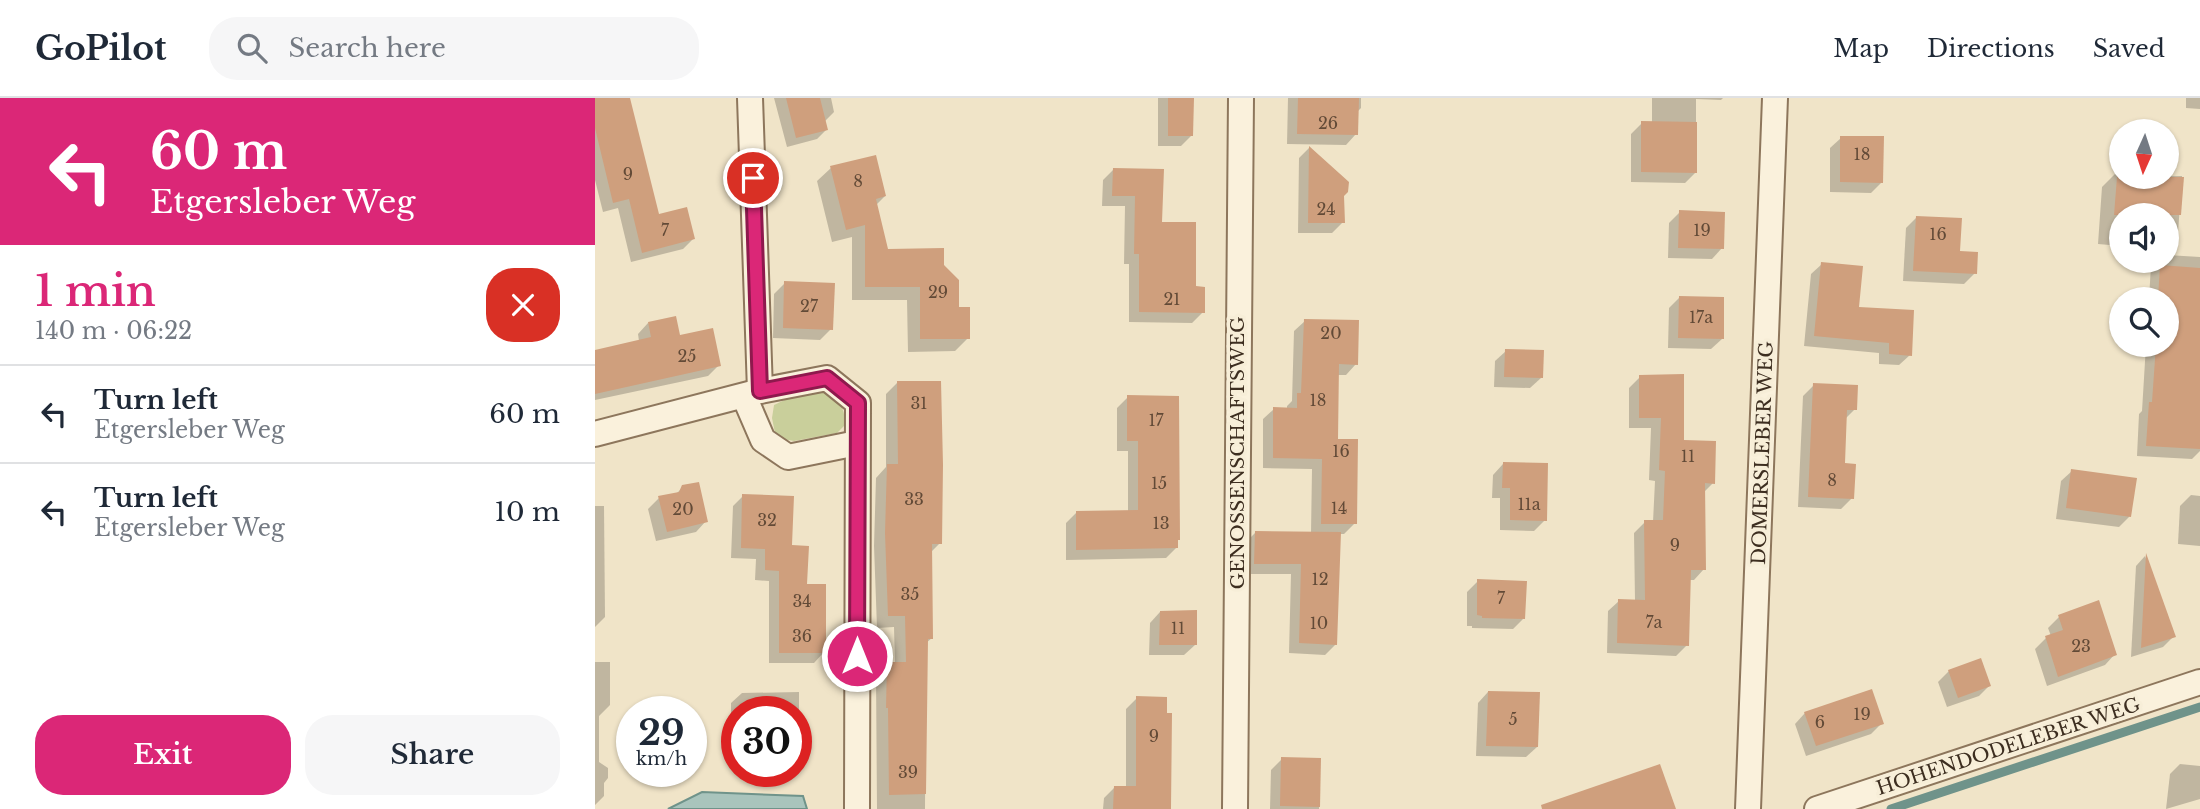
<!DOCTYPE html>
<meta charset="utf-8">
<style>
body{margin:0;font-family:"Libre Baskerville",serif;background:#f6f6f7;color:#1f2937;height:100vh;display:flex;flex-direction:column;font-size:26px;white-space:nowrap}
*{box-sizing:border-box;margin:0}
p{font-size:23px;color:#747a83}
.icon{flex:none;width:38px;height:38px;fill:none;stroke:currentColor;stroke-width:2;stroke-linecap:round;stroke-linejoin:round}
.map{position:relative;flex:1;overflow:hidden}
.side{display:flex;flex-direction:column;background:#fff;width:595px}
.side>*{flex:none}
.hud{background:#db2777;color:#fff;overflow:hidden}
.needle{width:46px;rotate:183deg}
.tools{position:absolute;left:1514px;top:21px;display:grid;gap:14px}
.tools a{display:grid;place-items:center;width:70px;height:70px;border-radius:50%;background:#fff;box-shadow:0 2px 5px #0004;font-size:35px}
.speed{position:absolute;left:21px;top:598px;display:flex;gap:14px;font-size:35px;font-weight:700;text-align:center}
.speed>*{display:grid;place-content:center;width:91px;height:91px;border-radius:50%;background:#fff;box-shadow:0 2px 5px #0004;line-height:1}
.speed small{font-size:18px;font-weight:400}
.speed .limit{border:10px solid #d22;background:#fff;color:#111}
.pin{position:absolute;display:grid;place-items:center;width:60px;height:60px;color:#fff;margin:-30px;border:4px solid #fff;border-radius:50%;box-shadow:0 2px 7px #0007}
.me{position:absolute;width:77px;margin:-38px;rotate:0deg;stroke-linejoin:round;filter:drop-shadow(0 0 5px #0008)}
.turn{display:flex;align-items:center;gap:24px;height:147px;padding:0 35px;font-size:32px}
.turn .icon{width:91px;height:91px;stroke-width:2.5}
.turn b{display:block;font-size:49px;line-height:60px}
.round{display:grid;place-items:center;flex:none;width:74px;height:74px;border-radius:28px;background:#f6f6f7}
.headline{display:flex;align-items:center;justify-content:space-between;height:119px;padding:0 35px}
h1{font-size:42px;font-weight:600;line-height:52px;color:#db2777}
.primary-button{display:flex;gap:14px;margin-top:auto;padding:14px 35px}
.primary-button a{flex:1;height:80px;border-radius:28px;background:#db2777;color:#fff;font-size:28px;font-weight:600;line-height:80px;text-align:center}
.primary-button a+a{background:#f6f6f7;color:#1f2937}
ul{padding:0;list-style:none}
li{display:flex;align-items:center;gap:21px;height:98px;padding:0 35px;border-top:2px solid #e0e1e3}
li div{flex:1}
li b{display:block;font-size:26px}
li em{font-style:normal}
header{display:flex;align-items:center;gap:42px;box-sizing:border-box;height:98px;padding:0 35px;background:#fff;border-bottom:2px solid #e0e1e3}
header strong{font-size:33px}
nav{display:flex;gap:38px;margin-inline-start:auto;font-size:24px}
.search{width:490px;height:63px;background:#f6f6f7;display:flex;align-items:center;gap:18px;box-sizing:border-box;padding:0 24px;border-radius:28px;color:#747a83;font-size:26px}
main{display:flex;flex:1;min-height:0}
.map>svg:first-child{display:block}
</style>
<header>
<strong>GoPilot</strong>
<div class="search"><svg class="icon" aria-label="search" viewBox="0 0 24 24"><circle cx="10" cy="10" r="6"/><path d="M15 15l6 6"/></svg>Search here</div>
<nav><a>Map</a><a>Directions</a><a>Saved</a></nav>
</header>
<main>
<section class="side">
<div class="hud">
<div class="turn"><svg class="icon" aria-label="left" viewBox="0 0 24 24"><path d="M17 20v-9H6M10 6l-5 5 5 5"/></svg><div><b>60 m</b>Etgersleber Weg</div></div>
</div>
<div class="headline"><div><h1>1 min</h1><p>140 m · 06:22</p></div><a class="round" style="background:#d93025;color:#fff"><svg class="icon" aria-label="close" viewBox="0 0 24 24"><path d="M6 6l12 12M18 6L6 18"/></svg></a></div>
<ul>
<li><svg class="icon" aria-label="left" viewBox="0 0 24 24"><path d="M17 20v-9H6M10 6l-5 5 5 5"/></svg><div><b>Turn left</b><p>Etgersleber Weg</p></div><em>60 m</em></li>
<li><svg class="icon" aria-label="left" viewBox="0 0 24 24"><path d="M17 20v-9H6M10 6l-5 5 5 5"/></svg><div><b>Turn left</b><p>Etgersleber Weg</p></div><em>10 m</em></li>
</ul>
<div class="primary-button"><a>Exit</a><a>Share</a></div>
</section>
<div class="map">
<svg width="1605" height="711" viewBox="0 0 1605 711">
<rect width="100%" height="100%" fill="#f0e4c8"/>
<!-- green -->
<path fill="#c9cf9b" d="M234,294L244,300L252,325L242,335L199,343L181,340L177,320L179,307L198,298Z"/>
<!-- water -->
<path fill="#a9c4bc" stroke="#6f938a" stroke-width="2" d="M107,694L208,698L212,711H73Z"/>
<!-- shadow -->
<g fill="#0003">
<path d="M0,0H34L63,118L98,141L88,151L36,164L23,110L8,114L0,82Z"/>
<path d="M179,0H236L239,14L229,24L231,32L222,41L192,49Z"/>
<path d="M563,0H596V38L586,48H563Z"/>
<path d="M693,0H766V10L762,14L761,36L751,47L692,46Z"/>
<path d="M1057,0H1128L1126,2L1101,1V74L1090,85L1036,84V36L1047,25H1057Z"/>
<path d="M1591,0H1605V11L1591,10Z"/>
<path d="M1246,40L1287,84L1276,95L1235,94V50Z"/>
<path d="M714,50L752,85L748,97V124L737,135H703L704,60Z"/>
<path d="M236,70L290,98L281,107L292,153L347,168L373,240L360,253L313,254L312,202H257V139L237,144L222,83Z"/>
<path d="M518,72L565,126L599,190L608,214L597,225L534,224V166H529L530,108H507L508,82Z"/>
<path d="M1523,73H1526V79L1587,78L1583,135L1572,147V117H1526V148L1503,146L1507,89Z"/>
<path d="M1085,114L1127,150L1117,161L1073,160L1074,125Z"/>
<path d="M1321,120L1363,154L1380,175L1369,186L1308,183L1311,130Z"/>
<path d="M1572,157L1605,159V353L1597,361L1542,358L1544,316L1547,313L1551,247H1572V201H1554L1556,167L1560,163H1572Z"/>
<path d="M1227,166L1262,210L1315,257L1304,267L1284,266V255L1209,248L1216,176Z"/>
<path d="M190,185L236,231L225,242L178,240L179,196Z"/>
<path d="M1085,199L1127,241L1116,251L1073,250L1074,210Z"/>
<path d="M710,223L761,266L751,277H742L741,343L760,425L749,436H744L741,546L730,557L694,555L696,476H649L650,445L661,434L716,435L717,371L668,370V321L679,311H692V308L697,303L699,233Z"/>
<path d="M53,225L84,239L124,267L113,278L0,302V254L44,243L43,236Z"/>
<path d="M911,253L946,280L935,290L899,289L900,263Z"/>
<path d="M1045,279L1118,385L1109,394V471L1099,482H1094L1092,547L1081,558L1012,555L1013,513L1024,503H1040L1039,435L1050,424H1058L1060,383L1054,382L1056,330H1034V290Z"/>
<path d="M302,285L345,445L335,455L337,540L331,545L330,711H282L281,577L293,565H300L299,529L282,530L279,448L281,380L291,369V296Z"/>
<path d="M1219,287L1260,311L1250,321L1249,367L1257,400L1246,411L1203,409L1208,298Z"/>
<path d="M533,299L583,442L582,449L571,460L471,462V425L482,414H533V353H522V310Z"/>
<path d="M908,366L950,422L939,433L905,432V400H897L898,377Z"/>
<path d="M1477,373L1535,418L1524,429L1461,421L1466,383Z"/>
<path d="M88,389L111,423L101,434L61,443L53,411L64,400L81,396Z"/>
<path d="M1596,397L1605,398V448L1583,446L1585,408Z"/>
<path d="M148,398L196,448L210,488L229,554L219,565H174V483L160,482L161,461L136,460L138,408Z"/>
<path d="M0,408H9L10,519L0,529Z"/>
<path d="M1550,458L1579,538L1568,549L1536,559L1541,468Z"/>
<path d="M883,483L928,521L918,531L877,530V528H872V494Z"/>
<path d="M565,514L600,547L589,557H554L555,525Z"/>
<path d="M1464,519L1520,556L1510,567L1452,588L1440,551L1451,540L1456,538L1453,530Z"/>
<path d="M0,564H15V607L4,618V664L13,670V680L9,685V698L0,707Z"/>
<path d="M1354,573L1394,588L1384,598L1352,609L1343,584Z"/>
<path d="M204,594V633L201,636V614H142V644H136V605L147,595Z"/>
<path d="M893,594L942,649L931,659L881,658L883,605Z"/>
<path d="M542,600L574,711H508L509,700L519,690H531V611Z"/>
<path d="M1210,615L1287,625L1276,636L1211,658L1200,626Z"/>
<path d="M687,661L725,662L724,711H675L676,672Z"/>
<path d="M1585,666L1605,668V701L1571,711L1575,676Z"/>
</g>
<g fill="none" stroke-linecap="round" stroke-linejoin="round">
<!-- stream -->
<path stroke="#6f938a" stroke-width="9" d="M1296,711L1605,609"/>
</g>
<!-- building -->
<g fill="#cf9f7d">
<path d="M0,0H35L64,116L92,109L100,141L47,155L34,101L18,105L0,30Z"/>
<path d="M191,0H225L233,32L201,40Z"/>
<path d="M573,0H599L598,38H573Z"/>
<path d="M703,0H764L763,37L702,36Z"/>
<path d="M1046,23L1102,24V75L1046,74Z"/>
<path d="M1245,38H1289L1288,85L1245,84Z"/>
<path d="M714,48L754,84L753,94L749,98L750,125H713Z"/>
<path d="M281,57L291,98L281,101L293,151L349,150V167L364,182V209H375V241H325V189H270V127L251,132L235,68Z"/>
<path d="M518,70L569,71L567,124H601V188L610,189V215L544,214V156H539L540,98H517Z"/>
<path d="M1522,79H1589L1586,117H1519Z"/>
<path d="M1084,112L1130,114L1129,151L1083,150Z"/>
<path d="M1321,118L1367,120L1365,153L1383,154L1382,176L1318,173Z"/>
<path d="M1226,164L1268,168L1264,209L1319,212L1317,258L1294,256V245L1219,238Z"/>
<path d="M1565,167L1605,170V351L1551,348L1554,304H1557L1561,247H1572V201H1563Z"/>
<path d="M189,183L240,185L238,232L188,230Z"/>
<path d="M1084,198L1129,199V241L1083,240Z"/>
<path d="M81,218L85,237L118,230L126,268L0,296V252L56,239L53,224Z"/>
<path d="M709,221L764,222L763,267L744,266L743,341H763L762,426H726L727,361L678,360V309L702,310V295H706Z"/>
<path d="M910,251L949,252L948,280L909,279Z"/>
<path d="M1089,276V342L1121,343L1120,386L1110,385L1111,472H1096L1094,548L1022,545L1023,501L1050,502L1049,422H1068L1070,373L1064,372L1066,320H1044V277Z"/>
<path d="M302,283H346L348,367L347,446H337L338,541H333L331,696L294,697L293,610H291L292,564H311L310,518H293L290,435L292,366H303Z"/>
<path d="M1218,285L1263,287L1262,312H1252L1250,365L1261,366L1259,401L1213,399Z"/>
<path d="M532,297L584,298L585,442H583V450L481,452V413L543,412V343H532Z"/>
<path d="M908,364L953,365L952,423L915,422V390H907Z"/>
<path d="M1476,371L1542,380L1536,419L1471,410Z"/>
<path d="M104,384L113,424L72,434L63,398L84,394L87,387Z"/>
<path d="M147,396L199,398L197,447L214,448L212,486H231V555H184V473L170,472V451L146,450Z"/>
<path d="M660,433L746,434L742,547L704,545L706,466H659Z"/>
<path d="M1551,455L1581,539L1546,550Z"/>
<path d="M882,481L932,483L930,521L887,520V518L882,517Z"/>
<path d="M1504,502L1522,557L1463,579L1450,538L1468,532L1463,517Z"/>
<path d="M602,512V547H564L565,513Z"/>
<path d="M1386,560L1396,588L1363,600L1353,572Z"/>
<path d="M1277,591L1289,626L1221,648L1209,614Z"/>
<path d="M893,593L945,594L943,649L891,648Z"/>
<path d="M541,598L572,599V615H577L576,711H518L519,688H541Z"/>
<path d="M686,659L726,660L725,709L685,708Z"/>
<path d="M1065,666L1081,711H947L946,707Z"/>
</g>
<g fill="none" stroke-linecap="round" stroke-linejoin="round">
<!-- minor casing -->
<g stroke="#8d765c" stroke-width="28">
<g id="minor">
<path d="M155,0L165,293"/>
<path d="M149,298L168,342L193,359L262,345"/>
<path d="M0,336L165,293L232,280L263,305L262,711"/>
<path d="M640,711L646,0"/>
<path d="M1153,711L1180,0"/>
<path d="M1222,711L1605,584"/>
</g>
</g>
<!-- minor -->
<use href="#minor" stroke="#faf1dc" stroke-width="24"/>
</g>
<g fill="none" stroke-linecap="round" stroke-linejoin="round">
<!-- route casing -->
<g stroke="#8e194d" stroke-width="18">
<path id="route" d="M158,80L165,293L232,280L263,305L262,558"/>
</g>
<!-- route -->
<use href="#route" stroke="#db2777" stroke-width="12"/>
</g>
<g text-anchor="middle" stroke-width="7" stroke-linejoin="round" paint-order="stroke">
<!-- number labels -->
<g font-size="16" fill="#624a37">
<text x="733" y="31">26</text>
<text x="1267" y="62">18</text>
<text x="33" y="82">9</text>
<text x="263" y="89">8</text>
<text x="731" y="117">24</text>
<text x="70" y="138">7</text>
<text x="1107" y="138">19</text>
<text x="1343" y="142">16</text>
<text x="343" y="200">29</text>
<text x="577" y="207">21</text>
<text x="214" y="214">27</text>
<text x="1106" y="225">17a</text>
<text x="736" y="241">20</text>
<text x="92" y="264">25</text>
<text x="723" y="308">18</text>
<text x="324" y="311">31</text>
<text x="561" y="328">17</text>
<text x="746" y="359">16</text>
<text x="1093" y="364">11</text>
<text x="1237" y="388">8</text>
<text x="564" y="391">15</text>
<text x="319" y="407">33</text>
<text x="934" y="412">11a</text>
<text x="744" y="416">14</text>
<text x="88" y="417">20</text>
<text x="172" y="428">32</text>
<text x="566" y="431">13</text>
<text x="1080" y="453">9</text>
<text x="725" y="487">12</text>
<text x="315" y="502">35</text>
<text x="906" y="506">7</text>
<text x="207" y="509">34</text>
<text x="1059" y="530">7a</text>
<text x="724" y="531">10</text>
<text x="583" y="536">11</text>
<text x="207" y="544">36</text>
<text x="1486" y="554">23</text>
<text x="1267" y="622">19</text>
<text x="918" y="627">5</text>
<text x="1225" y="630">6</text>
<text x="559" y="644">9</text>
<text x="313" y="680">39</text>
</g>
<!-- street labels -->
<g font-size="19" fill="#3d2e20" stroke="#f7eed8">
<text transform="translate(642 355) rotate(-90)" y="7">GENOSSENSCHAFTSWEG</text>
<text transform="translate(1167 355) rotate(-88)" y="7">DOMERSLEBER WEG</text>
<text transform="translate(1413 648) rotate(-18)" y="7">HOHENDODELEBER WEG</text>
</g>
</g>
</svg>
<div class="tools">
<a><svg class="needle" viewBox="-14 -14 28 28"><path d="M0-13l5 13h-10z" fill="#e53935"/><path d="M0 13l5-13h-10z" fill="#747a83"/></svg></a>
<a><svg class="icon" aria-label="sound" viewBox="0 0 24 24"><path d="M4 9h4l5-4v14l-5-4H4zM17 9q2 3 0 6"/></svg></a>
<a><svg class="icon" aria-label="search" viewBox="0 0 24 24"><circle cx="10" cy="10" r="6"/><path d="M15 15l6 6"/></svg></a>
</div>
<div class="speed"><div>29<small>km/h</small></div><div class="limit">30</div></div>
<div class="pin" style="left:158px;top:80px;background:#d93025"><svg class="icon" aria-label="arrive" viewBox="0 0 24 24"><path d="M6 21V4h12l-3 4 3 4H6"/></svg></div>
<svg class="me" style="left:262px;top:558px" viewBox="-20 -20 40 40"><circle r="17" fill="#db2777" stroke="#fff" stroke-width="3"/><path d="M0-11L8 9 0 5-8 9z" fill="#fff"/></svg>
</div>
</main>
